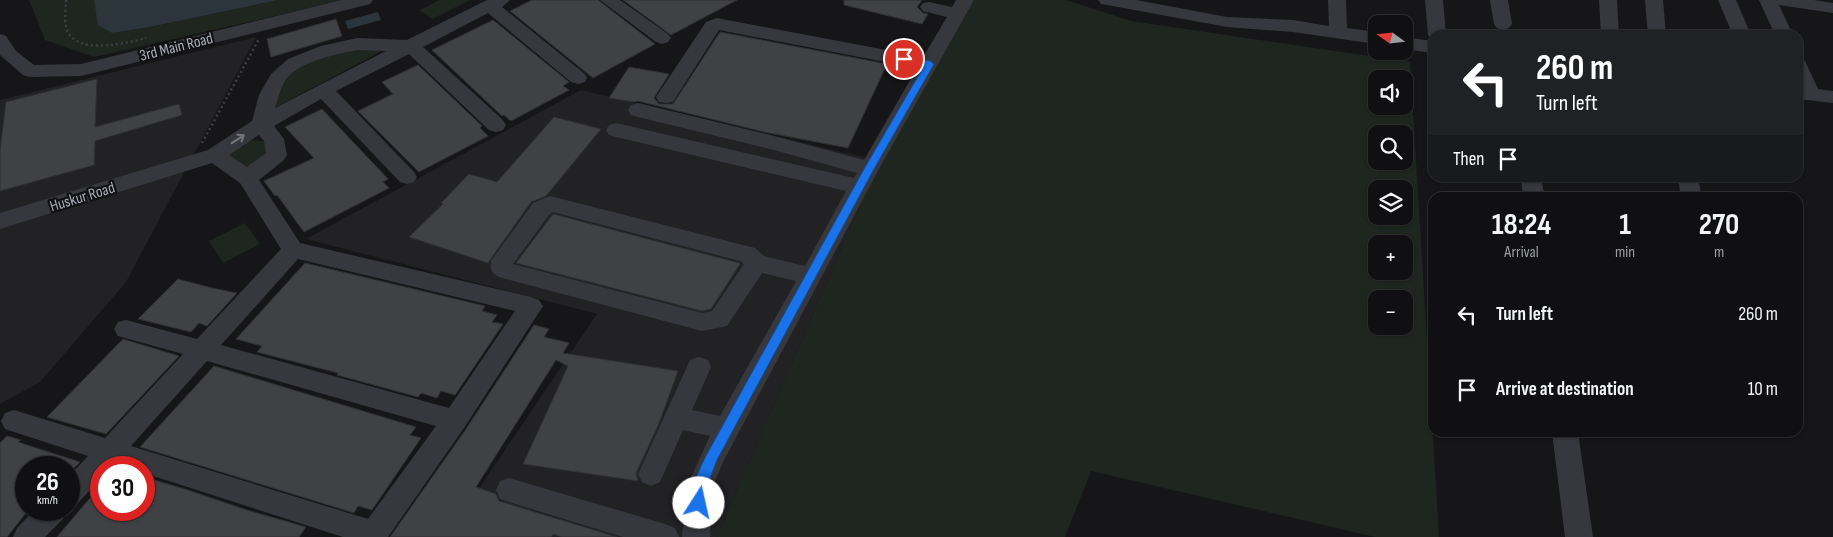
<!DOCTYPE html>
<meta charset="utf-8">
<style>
body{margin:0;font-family:"Sofia Sans Condensed",sans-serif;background:#1e1e20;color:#f1f3f6;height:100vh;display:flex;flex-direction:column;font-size:19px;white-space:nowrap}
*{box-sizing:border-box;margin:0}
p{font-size:16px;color:#9c9d9f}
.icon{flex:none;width:28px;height:28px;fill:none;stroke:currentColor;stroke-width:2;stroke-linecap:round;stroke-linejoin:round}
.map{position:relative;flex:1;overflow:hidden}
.sheet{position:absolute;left:1428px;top:192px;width:375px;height:245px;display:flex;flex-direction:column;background:#101012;border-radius:15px;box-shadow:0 1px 4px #0004,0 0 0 1px #303032}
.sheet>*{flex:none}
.guide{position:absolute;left:1428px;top:30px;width:375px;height:152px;border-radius:15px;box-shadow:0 1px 4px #0004,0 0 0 1px #303032;background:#202124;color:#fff;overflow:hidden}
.needle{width:32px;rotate:285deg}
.controls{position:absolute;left:1368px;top:15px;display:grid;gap:10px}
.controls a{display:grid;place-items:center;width:45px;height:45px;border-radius:10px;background:#101012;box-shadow:0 1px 4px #0004,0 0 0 1px #303032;font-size:25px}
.speed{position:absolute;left:15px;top:456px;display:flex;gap:10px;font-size:25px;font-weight:700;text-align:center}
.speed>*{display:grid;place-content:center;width:65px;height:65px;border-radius:50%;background:#101012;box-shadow:0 1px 4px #0004,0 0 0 1px #303032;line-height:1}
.speed small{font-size:12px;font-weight:400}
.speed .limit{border:8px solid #d22;background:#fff;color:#111}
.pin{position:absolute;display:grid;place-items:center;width:42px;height:42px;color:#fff;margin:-21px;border:2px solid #fff;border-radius:50%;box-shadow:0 1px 5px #0007}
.me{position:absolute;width:55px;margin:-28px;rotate:10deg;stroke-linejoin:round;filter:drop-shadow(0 0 4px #0008)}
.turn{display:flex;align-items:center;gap:18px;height:105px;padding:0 25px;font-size:22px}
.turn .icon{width:65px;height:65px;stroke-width:2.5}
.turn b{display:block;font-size:35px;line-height:42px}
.then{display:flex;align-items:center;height:48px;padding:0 25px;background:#0003;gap:10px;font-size:19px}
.eta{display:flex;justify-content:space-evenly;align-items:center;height:85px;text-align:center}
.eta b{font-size:30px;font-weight:700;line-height:35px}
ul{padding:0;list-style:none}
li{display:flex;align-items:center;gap:15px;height:75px;padding:0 25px}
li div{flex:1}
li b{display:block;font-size:19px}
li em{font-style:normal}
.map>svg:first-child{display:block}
</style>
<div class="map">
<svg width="1833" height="537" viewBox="0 0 1833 537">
<rect width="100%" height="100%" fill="#161618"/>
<!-- built -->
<g fill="#222225">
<path d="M256,37L126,282L40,382L0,404V100Z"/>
<path d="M581,90L879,161L717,537H446L597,314L306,239Z"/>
</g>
<!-- green -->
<g fill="#1e261f" fill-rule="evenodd">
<path d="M29,0H94L112,33L150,27L278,0H346L94,57L45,40Z"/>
<path d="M440,0H470L432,19L420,10Z"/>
<path d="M974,0H1066L1131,21L1410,62L1439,537H1375L1091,471L1065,537H717L879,161ZM1376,79H1404V106H1376ZM1376,134H1404V161H1376ZM1376,189H1404V216H1376ZM1376,244H1404V271H1376ZM1376,299H1404V326H1376Z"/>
<path d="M352,48L379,49L382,51L272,109L286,74L307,61Z"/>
<path d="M255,140L267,142L271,149L245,169L226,157L248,141Z"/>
<path d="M245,223L260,244L223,263L209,241Z"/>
</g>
<!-- water -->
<g fill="#2c353c">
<path d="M94,0H278L150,27L112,33L98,25Z"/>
<path d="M378,12L381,20L348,29L345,21Z"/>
</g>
<!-- building -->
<g fill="#404145" stroke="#303034">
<path d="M532,0H598L655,44L593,78L510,11Z"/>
<path d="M623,0H737L671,35Z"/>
<path d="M844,0H922L917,7L923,13L928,14L922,24L844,5Z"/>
<path d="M336,19L342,36L271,57L267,39Z"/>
<path d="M493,20L569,82L563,86L569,90L511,121L504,115L502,116L432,50Z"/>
<path d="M720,32L887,64L848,148L764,132L638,101L634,102L609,98L629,67L669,74L654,98L659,104H673Z"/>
<path d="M418,65L482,126L480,128L488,136L419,172L358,111L393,94L382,82Z"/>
<path d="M97,79L95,127L179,104L182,115L95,141L94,165L0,191V151L6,102Z"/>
<path d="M322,109L388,179L383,182L389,188L304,232L277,195L275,196L264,181L314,158L285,127Z"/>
<path d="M554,117L601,129L546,196L531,202L488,263L409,237L443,204L441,203L469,174L497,182Z"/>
<path d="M553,214L739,263L740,264L711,309L702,311L516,263Z"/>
<path d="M305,263L485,306L482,311L497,315L492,322L503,324L455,395L441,391L437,398L421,393L418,397L337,375L338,373L257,352L262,346L236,339Z"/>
<path d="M178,279L212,288L237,293L207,326L199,323L191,332L138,319Z"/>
<path d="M534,325L549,329L544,337L569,343L563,353L678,371L658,426L636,473L638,481L523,464L568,366L556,360L476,487L496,494L499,501L617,537H562L553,534L551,537H390L466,429Z"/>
<path d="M123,339L179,356L106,434L47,417Z"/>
<path d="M214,366L416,427L410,435L421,438L372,510L358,506L354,513L140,447Z"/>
<path d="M7,436L21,440L18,442L80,462L74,468H26V513L7,537H0V443Z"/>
<path d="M144,477L188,490L247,510L306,527L299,537H57L101,485V510H144Z"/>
</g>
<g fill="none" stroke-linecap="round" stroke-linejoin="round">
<!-- path -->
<g stroke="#3d3f44" stroke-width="2.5" stroke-dasharray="2 3" stroke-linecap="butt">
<path d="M66,0C66,10 63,23 68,32C79,55 126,43 146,38"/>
<path d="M202,143L259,39"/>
</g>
<!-- minor -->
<g fill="#37383d" fill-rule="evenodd">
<path d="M342,0H373L370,4L81,76L30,77L23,75L0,55V34L6,36L16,51L34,65L81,64Z"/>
<path d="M487,0H510L502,7L585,74L587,78L585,82L578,84L571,82L488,13L423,47L503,120L506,125L503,130L496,132L489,130L409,54L336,91L414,172L417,177L414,182L407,184L400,182L321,99L274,126L284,139L287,155L284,160L259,180L300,243L531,297L539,300L543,306L464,428L388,537H343L144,473V468H126L115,464L111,468H101V478L78,503L69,506V476L88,456L5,429L1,421L5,413L14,410L105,438L183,354L118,336L114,329L118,322L126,320L197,339L281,249L240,183L212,163L0,229V213L208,150L252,121L259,95L271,74L288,59L321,46L357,38L407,40ZM357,50L386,51L275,108C278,98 281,86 287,78C301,61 337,54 357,50ZM259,135L264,141L266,153L247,167L229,155ZM298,259L515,311L449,408L221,345ZM207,361L436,426L368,519L131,446Z"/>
<path d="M600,0H620L668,34L671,38L668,42L662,44L656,42Z"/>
<path d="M956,0H974L879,169L723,462L713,486L710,537H682L687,486L710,436L683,430L660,482L651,486L642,482L638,474L690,360L699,357L708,360L711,367L692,410L720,416L796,281L762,273L727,326L702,331L499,277C491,273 490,269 491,261L533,203L550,196L747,246L755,248L764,256L805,266L846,191L616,137L609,135L606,130L609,125L616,123L854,178L857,173L774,150L638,117L631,115L628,110L631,105L638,103L774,136L864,160L917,68L719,30L673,102L666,103L659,102L656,97L706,22L717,18L923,57L947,17L923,11L920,7L923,3L929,2L952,7ZM553,212L740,261L744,264L712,311L702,313L513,264L549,215Z"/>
<path d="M1098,0H1136L1227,17L1293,20L1329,26L1328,0H1346L1347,28L1376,32V44L1293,32L1227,27L1107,5L1101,4Z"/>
<path d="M1425,0H1443L1446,35H1432V39L1428,35Z"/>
<path d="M1490,0H1508L1512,24L1509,28L1503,30L1497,28L1494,24Z"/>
<path d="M1599,0H1617L1619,35H1601Z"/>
<path d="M1645,0H1663L1666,35H1648Z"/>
<path d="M1718,0H1736L1751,35H1733Z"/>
<path d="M1759,0H1814L1833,3V13L1779,5L1793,35H1775Z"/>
<path d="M1404,37L1432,41V53L1404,49Z"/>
<path d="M1798,59L1805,61L1818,89L1833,91V103L1798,99Z"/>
<path d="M1521,178H1541L1545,198H1523Z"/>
<path d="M1678,178H1698L1702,198H1681Z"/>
<path d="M1552,432H1578L1593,537H1565Z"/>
<path d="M509,478L665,524L675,528L679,537H623L509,502L500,499L496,490L500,481Z"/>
<path d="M35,510H66L63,519L45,537H13L17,528Z"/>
</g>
</g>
<!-- one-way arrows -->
<defs><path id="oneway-shaft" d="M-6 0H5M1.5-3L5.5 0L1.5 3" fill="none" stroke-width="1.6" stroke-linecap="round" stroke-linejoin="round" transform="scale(1.25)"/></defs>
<use stroke="#757881" href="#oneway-shaft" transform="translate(238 139) rotate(-33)"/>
<!-- route -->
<path fill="#1a73e8" stroke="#114b97" d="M904,56L930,61L934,64L874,169L717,460L707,486L703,508L699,509L694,508C687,492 700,468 707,454L864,169L924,66L900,61V57Z"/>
<g text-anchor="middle" stroke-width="4.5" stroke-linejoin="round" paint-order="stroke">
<!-- street labels -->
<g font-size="16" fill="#a8adb8" stroke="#111113">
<text transform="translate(176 46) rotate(-14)" y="6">3rd Main Road</text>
<text transform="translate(82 196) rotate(-17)" y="6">Huskur Road</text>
</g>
</g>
</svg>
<div class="controls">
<a><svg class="needle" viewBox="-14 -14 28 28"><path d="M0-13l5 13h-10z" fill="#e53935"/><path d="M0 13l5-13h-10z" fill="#9c9d9f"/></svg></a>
<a><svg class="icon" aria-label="sound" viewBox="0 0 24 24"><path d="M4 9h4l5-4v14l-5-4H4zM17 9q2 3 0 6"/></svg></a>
<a><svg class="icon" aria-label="search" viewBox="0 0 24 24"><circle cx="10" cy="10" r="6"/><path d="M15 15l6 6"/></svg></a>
<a><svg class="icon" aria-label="layers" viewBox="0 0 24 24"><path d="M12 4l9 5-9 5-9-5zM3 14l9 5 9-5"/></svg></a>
<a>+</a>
<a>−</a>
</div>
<div class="speed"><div>26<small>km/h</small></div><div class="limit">30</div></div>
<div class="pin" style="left:904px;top:59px;background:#d93025"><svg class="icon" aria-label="arrive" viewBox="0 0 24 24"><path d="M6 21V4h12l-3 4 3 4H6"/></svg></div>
<svg class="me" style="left:699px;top:503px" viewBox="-20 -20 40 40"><circle r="19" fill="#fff"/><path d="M0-13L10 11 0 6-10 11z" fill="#1a73e8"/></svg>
<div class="guide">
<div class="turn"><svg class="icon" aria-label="left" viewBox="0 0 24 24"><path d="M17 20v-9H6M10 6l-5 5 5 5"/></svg><div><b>260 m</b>Turn left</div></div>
<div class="then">Then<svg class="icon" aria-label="arrive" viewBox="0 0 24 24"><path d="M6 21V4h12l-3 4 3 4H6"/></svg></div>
</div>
<section class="sheet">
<div class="eta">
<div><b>18:24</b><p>Arrival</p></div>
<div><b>1</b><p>min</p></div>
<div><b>270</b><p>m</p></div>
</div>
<ul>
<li><svg class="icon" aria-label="left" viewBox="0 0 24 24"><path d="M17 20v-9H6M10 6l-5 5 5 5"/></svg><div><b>Turn left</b></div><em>260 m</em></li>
<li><svg class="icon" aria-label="arrive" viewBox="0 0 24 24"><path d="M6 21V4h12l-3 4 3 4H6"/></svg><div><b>Arrive at destination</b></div><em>10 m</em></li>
</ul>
</section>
</div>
